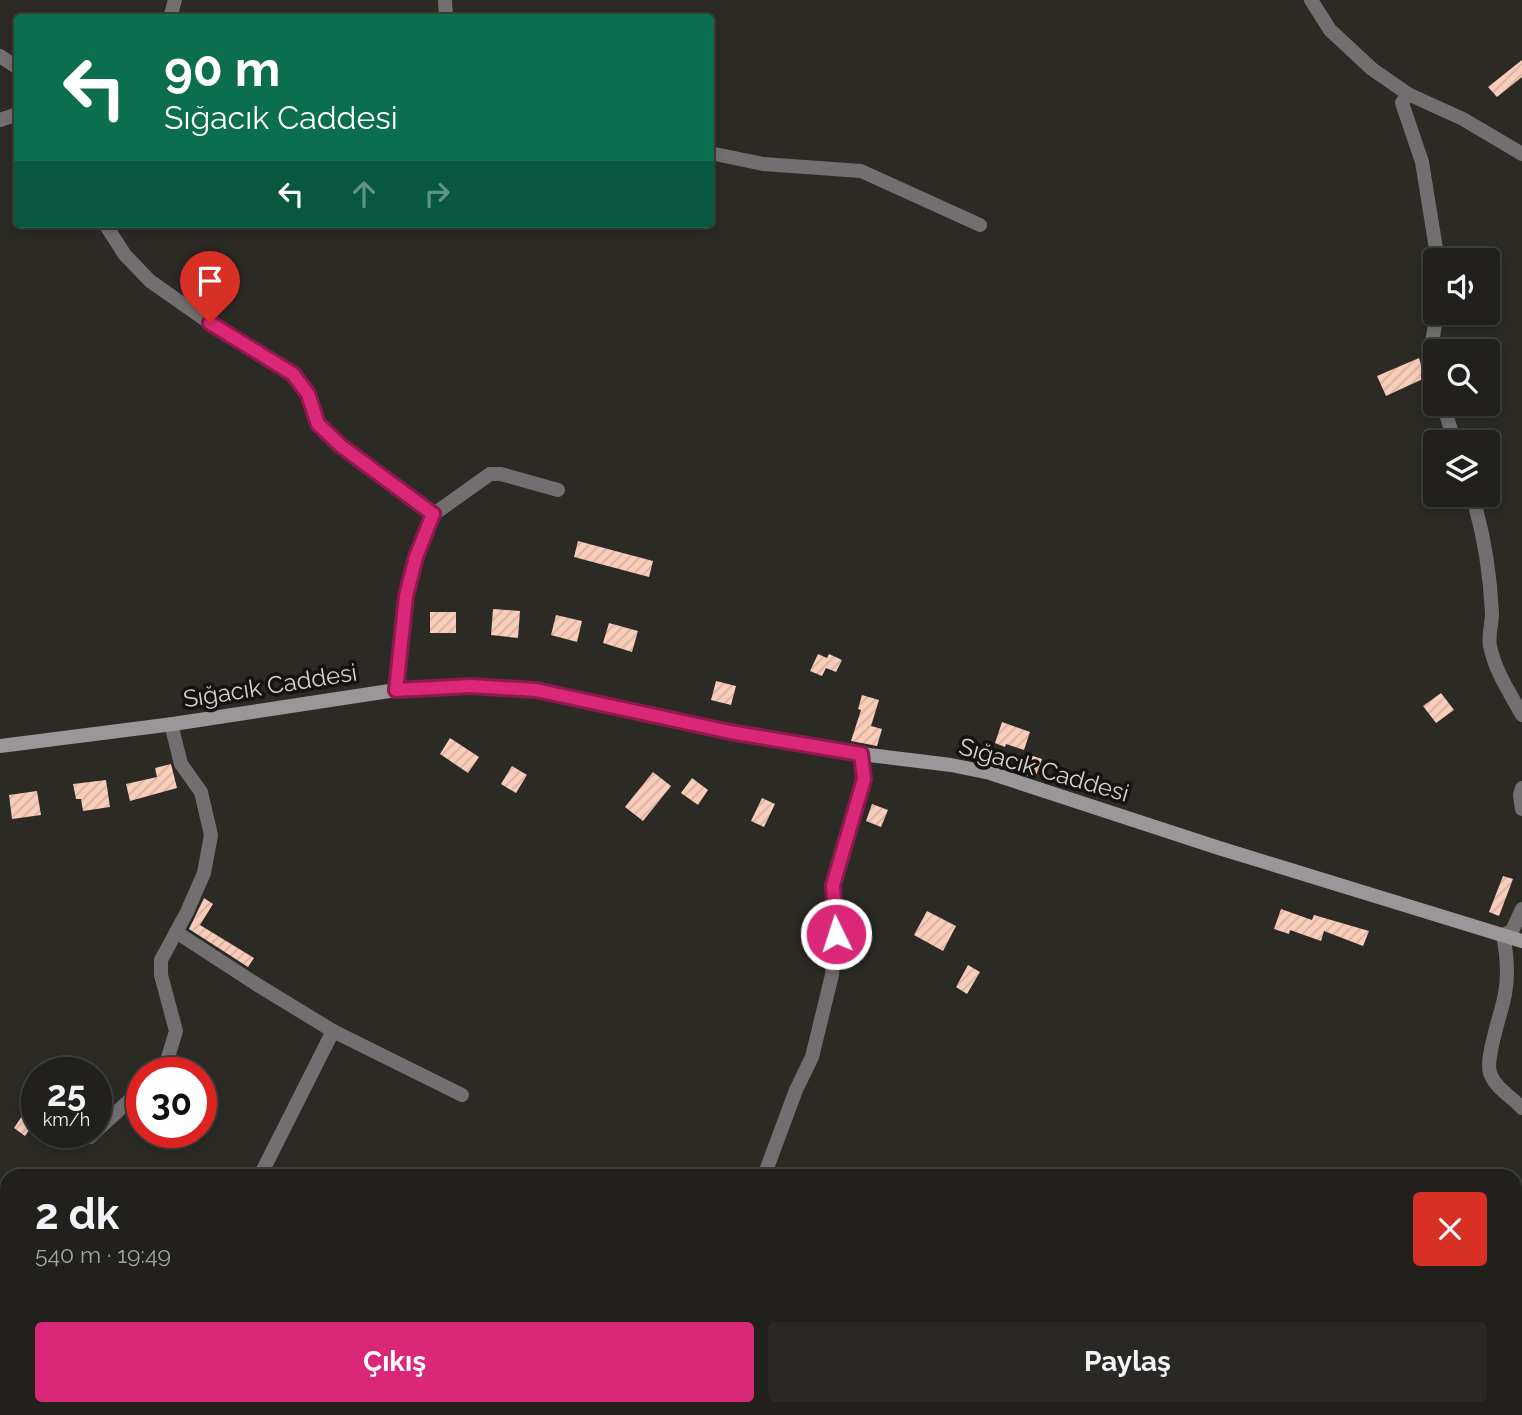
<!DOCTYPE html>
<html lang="tr">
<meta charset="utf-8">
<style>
body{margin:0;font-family:Raleway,sans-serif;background:#292825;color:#f1f3f6;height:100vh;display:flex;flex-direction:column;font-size:26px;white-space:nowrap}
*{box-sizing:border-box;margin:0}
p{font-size:23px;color:#a2a3a3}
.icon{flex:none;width:38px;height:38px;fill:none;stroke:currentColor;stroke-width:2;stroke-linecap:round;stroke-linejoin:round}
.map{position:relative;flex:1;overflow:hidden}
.sheet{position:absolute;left:0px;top:1169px;width:1522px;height:247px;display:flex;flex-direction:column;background:#21201c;border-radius:21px 21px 0 0;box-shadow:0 4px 10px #0003,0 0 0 2px #3e3e3b}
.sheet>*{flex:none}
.top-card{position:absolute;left:14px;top:14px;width:700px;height:214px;border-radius:7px;box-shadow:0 4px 10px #0003,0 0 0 2px #3e3e3b;background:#0b6e4f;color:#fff;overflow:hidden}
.fabs{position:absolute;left:1423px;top:248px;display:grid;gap:14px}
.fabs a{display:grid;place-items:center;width:77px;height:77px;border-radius:7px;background:#21201c;box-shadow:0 4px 10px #0003,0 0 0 2px #3e3e3b;font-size:35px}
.speed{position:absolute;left:21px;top:1057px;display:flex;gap:14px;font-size:35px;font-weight:700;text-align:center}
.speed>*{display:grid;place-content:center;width:91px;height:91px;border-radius:50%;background:#21201c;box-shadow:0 4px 10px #0003,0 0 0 2px #3e3e3b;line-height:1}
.speed small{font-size:18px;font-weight:400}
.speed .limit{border:10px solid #d22;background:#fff;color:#111}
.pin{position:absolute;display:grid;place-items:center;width:60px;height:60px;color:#fff;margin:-72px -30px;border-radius:50% 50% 50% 0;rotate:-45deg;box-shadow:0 0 7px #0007}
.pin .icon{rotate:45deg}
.me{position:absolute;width:77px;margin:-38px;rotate:356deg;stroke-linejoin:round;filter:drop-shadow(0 0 5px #0008)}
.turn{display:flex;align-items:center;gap:24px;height:147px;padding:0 35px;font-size:32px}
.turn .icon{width:91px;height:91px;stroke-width:2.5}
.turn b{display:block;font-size:49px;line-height:60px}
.lanes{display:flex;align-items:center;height:66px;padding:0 35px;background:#0003;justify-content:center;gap:35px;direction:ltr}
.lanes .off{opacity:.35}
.round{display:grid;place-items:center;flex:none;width:74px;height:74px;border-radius:7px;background:#292825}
.summary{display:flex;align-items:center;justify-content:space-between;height:119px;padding:0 35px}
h1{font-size:42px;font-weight:700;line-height:52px}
.button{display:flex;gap:14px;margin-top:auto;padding:14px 35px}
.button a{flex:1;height:80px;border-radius:7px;background:#db2777;color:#fff;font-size:28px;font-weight:700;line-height:80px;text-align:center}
.button a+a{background:#292825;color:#f1f3f6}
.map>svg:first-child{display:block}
</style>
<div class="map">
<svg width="1522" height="1415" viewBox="0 0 1522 1415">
<defs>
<pattern id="building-hatch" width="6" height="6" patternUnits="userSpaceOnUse" patternTransform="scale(1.75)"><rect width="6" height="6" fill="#faccba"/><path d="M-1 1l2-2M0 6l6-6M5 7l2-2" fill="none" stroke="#d5b0a1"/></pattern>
</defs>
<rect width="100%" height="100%" fill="#2c2a25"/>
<!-- building -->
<g fill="url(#building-hatch)">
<path d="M1522,60V77L1497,97L1488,87Z"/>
<path d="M1419,358L1425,378L1386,396L1377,376Z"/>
<path d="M578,541L653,561L649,577L574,557Z"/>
<path d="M493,609L520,611L518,638L491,635Z"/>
<rect x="430" y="612" width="26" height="21"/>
<path d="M556,615L582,621L577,642L551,635Z"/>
<path d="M609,623L638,631L632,652L603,643Z"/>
<path d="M818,654L827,658L829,654L842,660L836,672L826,668L822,676L810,671Z"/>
<path d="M716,681L736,686L731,705L711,700Z"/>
<path d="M1441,693L1454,710L1436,723L1423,706Z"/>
<path d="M862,695L879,700L871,726L882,729L877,746L851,741L861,710L858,709Z"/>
<path d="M1002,722L1030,732L1024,750L1006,744L1005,747L995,743Z"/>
<path d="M450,738L479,757L468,773L440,754Z"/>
<path d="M1027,754L1042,759L1035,778L1020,773Z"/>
<path d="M171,764L177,788L130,801L126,784L157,777L155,768Z"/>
<path d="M512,766L527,775L516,793L501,784Z"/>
<path d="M653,772L671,786L643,821L625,807Z"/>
<path d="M692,778L708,790L698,805L681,793Z"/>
<path d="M106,780L110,807L83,811L81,799H76L73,784Z"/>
<path d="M37,791L41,815L12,819L9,795Z"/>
<path d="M762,798L775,804L764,827L751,821Z"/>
<path d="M872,804L888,810L881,827L866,821Z"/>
<path d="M1503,876L1513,879L1499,916L1489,912Z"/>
<path d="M204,898L213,904L200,925L254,958L248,967L189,929Z"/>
<path d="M1281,909L1312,920L1314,915L1369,931L1363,946L1324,931L1321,941L1290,930L1289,934L1274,929Z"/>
<path d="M927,911L956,926L943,951L914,935Z"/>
<path d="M968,965L980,972L967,994L956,987Z"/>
<path d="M26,1110L37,1117V1119L25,1136L14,1128Z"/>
</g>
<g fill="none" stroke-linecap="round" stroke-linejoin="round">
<!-- minor -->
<g stroke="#726f70" stroke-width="14">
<path d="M445,0L446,18"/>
<path d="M170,18L175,0"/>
<path d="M0,56L18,68"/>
<path d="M1408,94L1402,103L1422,162L1438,261"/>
<path d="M0,120L18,114"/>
<path d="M710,153L763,164L861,171L980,225"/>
<path d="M105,224L125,255L150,281L230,337L293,374L308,394L318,424L341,446L434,514"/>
<path d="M1435,380L1430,355L1437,313"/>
<path d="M1443,404L1455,443"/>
<path d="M1472,495C1484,534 1490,572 1492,613C1492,624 1488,635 1490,646C1495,671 1510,693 1522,715"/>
<path d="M396,690L406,596L417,557L434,514L490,474H501L558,490"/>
<path d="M1522,788L1520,795L1522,809"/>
<path d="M1522,909L1512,931L1503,935C1507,955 1509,973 1505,994C1502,1012 1485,1057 1490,1073C1495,1088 1512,1097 1522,1108"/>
<path d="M176,932L256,984L333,1031L260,1176"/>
<path d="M333,1031L462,1095"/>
<path d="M157,1073L166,1064L176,1031L161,975V960L187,912L204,873L211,835L201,792L181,764L171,724"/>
<path d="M96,1131L142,1089"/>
<path d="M82,1132L90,1137L95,1132"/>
<path d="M764,1176L796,1090L812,1057L832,975L836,934L833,885L864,779L861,754"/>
<path d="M1516,1283L1522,1282"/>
<path d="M234,1415L236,1409"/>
<path d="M534,1415L536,1409"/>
<path d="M792,1415L794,1409"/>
</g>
<!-- tertiary -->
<path stroke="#726f70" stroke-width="14" d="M1311,0L1330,30L1372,69L1408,94L1463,119L1522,154"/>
<!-- secondary -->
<path stroke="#9b9697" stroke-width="14" d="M0,746L173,724L396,690L471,686L536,690L730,732L861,754L951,765L990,773L1219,848L1522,941"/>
</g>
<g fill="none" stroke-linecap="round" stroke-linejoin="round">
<!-- route casing -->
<g stroke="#8e194d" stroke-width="18">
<path id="route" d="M210,323L293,374L308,394L318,424L341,446L433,514L416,557L406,596L396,690L471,686L536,690L730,732L861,754L864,779L833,885L836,934"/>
</g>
<!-- route -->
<use href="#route" stroke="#db2777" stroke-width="12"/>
</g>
<g text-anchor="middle" stroke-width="7" stroke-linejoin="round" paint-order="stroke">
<!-- street labels -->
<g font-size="24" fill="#d4d3d0" stroke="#141310">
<text transform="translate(270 686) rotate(-9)" y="8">Sığacık Caddesi</text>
<text transform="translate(1044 770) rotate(16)" y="8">Sığacık Caddesi</text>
</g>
</g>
</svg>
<div class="fabs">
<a><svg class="icon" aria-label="sound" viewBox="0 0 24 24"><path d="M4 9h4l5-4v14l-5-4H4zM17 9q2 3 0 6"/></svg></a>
<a><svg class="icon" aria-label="search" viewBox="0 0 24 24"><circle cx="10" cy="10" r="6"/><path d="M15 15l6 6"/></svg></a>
<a><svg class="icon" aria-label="layers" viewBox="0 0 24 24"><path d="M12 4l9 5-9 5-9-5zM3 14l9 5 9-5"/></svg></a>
</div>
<div class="speed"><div>25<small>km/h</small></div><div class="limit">30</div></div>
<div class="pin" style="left:210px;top:323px;background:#d93025"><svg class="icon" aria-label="arrive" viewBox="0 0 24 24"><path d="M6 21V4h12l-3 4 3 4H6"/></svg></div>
<svg class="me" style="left:836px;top:934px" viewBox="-20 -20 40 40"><circle r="17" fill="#db2777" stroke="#fff" stroke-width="3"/><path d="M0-11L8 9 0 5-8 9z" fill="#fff"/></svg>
<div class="top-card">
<div class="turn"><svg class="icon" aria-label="left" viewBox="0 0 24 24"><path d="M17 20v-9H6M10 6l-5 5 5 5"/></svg><div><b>90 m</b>Sığacık Caddesi</div></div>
<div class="lanes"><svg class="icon" aria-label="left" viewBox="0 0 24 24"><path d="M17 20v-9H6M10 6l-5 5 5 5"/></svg><svg class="icon off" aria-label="ahead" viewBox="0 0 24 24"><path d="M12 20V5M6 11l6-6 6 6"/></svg><svg class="icon off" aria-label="right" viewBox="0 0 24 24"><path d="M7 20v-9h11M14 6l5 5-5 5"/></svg></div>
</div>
<section class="sheet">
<div class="summary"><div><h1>2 dk</h1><p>540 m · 19:49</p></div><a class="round" style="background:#d93025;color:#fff"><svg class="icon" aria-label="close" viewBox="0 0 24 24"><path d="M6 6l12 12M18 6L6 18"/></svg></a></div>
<div class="button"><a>Çıkış</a><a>Paylaş</a></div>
</section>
</div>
